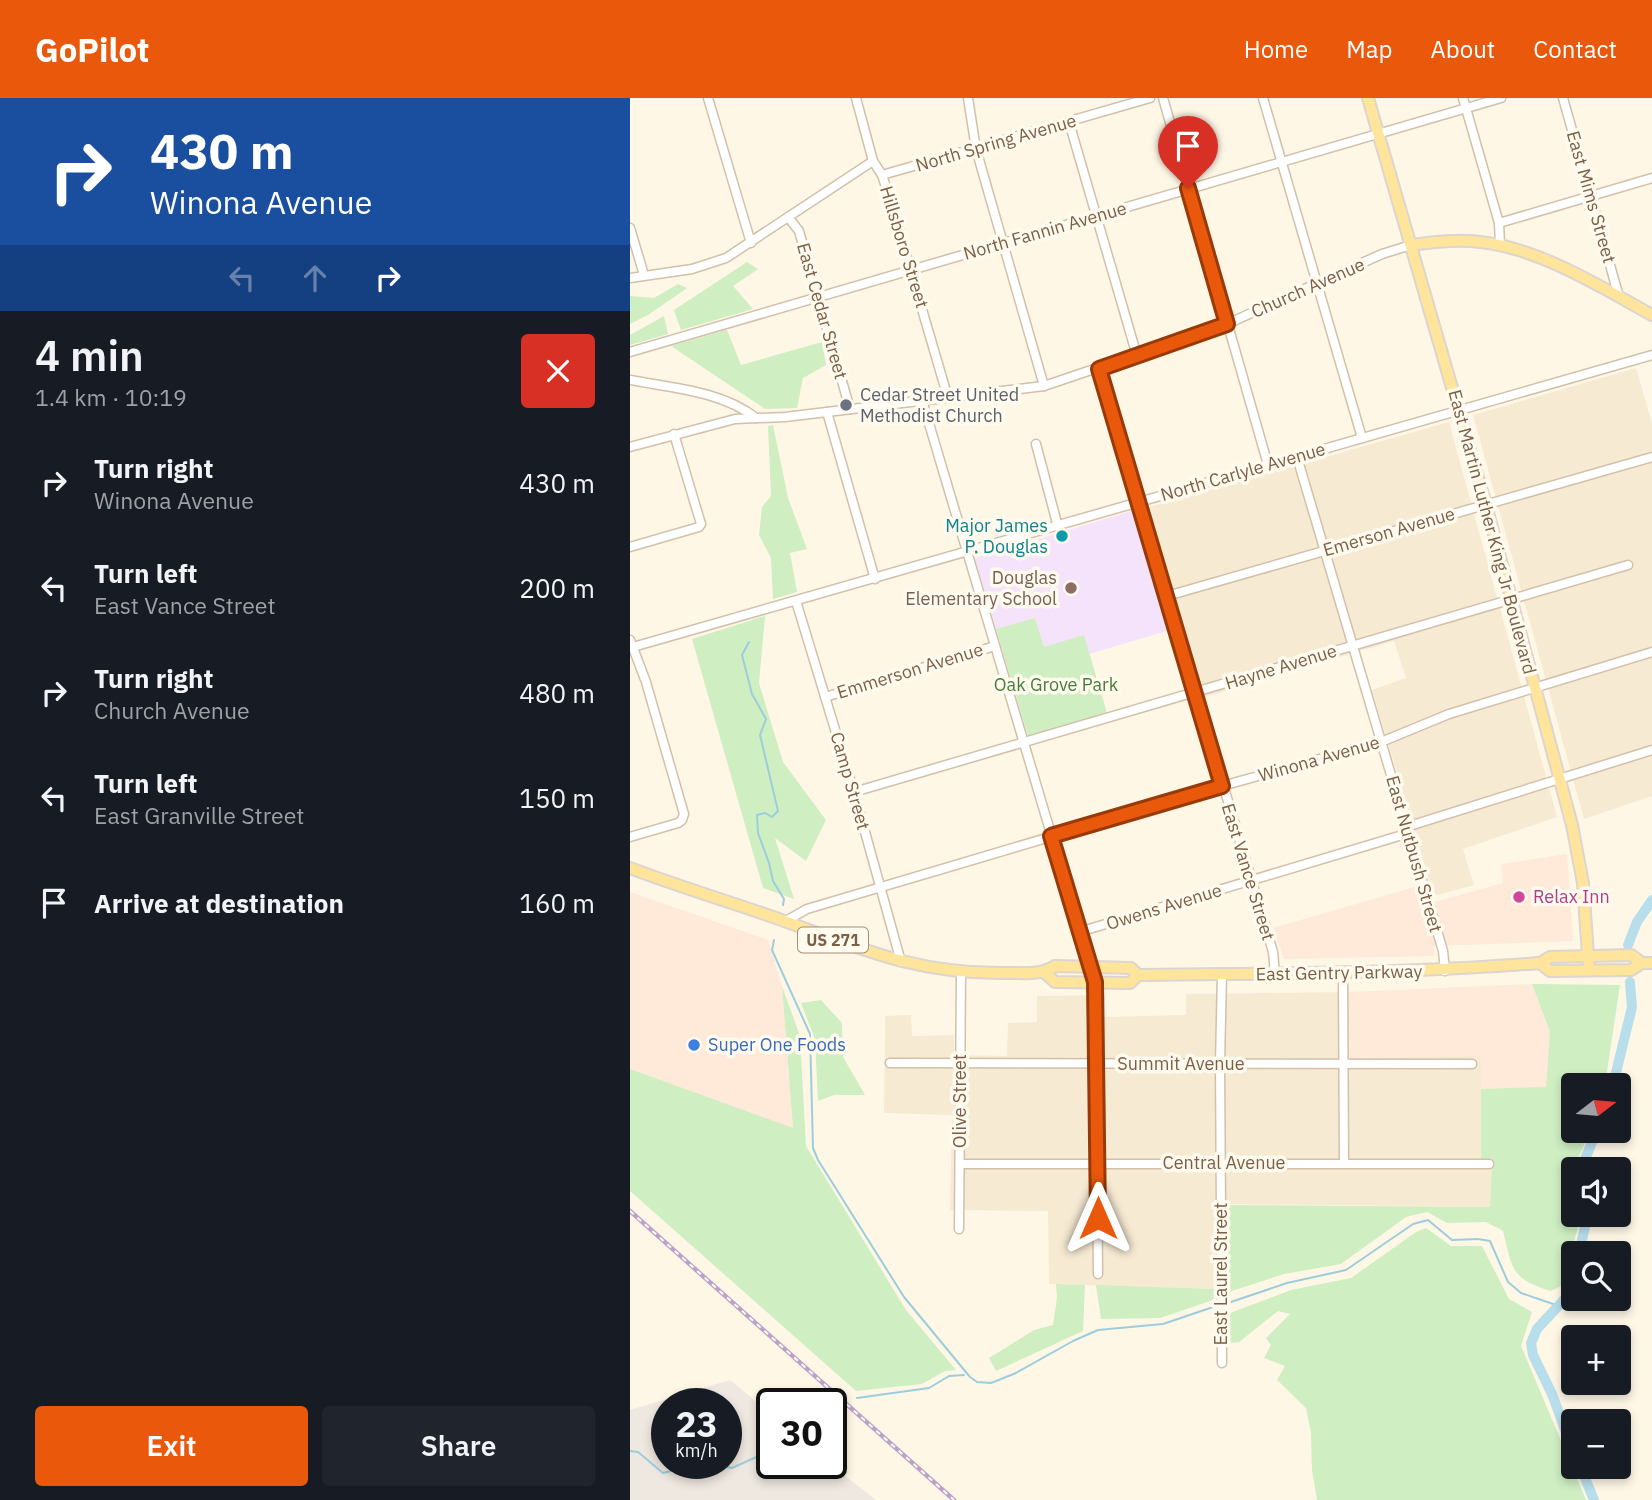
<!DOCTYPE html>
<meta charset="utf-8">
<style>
body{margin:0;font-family:"IBM Plex Sans",sans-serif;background:#20242c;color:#f1f3f6;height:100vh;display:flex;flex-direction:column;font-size:26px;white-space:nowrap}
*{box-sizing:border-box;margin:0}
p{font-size:23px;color:#9ea1a6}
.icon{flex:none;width:38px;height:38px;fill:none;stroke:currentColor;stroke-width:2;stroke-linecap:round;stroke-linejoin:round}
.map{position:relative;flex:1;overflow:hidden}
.sheet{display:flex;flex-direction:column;background:#171b24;width:630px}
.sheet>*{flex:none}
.top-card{background:#1a4fa0;color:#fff;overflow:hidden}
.needle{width:46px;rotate:74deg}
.tools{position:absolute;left:931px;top:975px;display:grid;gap:14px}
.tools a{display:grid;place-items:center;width:70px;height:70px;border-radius:7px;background:#171b24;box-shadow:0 4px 10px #0003;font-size:35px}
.speed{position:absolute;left:21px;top:1290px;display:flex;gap:14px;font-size:35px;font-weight:700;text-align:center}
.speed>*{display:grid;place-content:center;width:91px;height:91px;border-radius:50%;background:#171b24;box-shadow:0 4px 10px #0003;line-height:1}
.speed small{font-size:18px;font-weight:400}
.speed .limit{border:4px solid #111;border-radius:10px;background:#fff;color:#111}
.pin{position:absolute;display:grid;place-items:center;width:60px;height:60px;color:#fff;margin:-72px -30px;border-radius:50% 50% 50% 0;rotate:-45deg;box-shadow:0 0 7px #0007}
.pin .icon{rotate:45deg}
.me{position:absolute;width:77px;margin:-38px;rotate:0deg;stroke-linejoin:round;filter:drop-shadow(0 0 5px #0008)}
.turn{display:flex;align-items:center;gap:24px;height:147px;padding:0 35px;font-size:32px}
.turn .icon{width:91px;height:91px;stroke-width:2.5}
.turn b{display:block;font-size:49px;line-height:60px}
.lanes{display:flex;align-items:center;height:66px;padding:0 35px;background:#0003;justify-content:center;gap:35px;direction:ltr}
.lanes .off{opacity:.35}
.round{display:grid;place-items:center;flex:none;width:74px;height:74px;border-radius:7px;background:#20242c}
.summary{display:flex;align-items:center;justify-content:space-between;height:119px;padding:0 35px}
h1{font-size:42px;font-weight:600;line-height:52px}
.button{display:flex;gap:14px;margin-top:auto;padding:14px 35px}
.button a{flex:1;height:80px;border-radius:7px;background:#ea580c;color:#fff;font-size:28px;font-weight:600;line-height:80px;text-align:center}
.button a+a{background:#20242c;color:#f1f3f6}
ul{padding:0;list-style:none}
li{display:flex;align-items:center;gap:21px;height:105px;padding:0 35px}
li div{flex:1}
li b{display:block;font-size:26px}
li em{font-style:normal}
header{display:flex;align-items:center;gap:42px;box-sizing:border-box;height:98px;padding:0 35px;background:#ea580c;color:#fff}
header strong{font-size:33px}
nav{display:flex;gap:38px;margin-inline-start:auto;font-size:24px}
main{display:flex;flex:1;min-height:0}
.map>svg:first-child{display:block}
</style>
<header>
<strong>GoPilot</strong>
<nav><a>Home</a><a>Map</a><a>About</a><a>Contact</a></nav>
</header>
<main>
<section class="sheet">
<div class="top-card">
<div class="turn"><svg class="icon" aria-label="right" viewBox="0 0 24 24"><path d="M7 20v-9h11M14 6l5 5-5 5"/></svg><div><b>430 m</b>Winona Avenue</div></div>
<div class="lanes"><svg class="icon off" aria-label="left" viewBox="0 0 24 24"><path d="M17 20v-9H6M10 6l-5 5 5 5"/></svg><svg class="icon off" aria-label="ahead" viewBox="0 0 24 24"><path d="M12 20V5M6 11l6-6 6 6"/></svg><svg class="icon" aria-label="right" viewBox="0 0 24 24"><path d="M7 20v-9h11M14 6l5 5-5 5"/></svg></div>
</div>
<div class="summary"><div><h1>4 min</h1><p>1.4 km · 10:19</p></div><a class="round" style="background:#d93025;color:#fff"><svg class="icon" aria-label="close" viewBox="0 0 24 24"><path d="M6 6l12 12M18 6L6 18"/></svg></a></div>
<ul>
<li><svg class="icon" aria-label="right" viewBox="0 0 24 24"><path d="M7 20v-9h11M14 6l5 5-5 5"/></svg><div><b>Turn right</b><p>Winona Avenue</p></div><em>430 m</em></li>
<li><svg class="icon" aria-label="left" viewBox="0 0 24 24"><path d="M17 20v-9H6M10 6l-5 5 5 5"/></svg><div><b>Turn left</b><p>East Vance Street</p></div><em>200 m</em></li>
<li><svg class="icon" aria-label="right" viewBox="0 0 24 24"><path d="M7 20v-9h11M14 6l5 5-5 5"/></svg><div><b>Turn right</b><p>Church Avenue</p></div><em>480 m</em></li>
<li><svg class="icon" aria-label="left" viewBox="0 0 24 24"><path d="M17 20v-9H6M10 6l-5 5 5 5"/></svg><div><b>Turn left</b><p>East Granville Street</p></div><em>150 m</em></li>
<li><svg class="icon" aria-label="arrive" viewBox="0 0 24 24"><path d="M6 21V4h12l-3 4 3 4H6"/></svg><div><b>Arrive at destination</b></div><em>160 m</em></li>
</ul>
<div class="button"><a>Exit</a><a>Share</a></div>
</section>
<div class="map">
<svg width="1022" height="1402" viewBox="0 0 1022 1402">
<rect width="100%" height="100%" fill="#fef7e6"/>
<!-- residential -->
<g fill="#f7ead3">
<path d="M1006,270L1022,325V698L954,721L843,317Z"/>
<path d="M819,324L927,719L833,751L844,787L804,798L742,592L776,580L764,543L572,600L516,410Z"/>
<path d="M719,894V961L845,957L852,967L851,1061H862L860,1109L586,1106L585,1191L419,1186L418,1113L320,1112L322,1017L254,1015L255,918L281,917L282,938L324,937V957L377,958L378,925L407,924V898L475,897L474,919L556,917V896Z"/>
</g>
<!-- commercial -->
<g fill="#ffe9d9">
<path d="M937,756L943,843L804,848V858L654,861L643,830L788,788L794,807L873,785L871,766Z"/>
<path d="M0,794L138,842L152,888L163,1031L0,971Z"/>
<path d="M902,886L920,934L916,990L851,991L852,967L844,957L719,961V894Z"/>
</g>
<!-- industrial -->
<path fill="#eee8e0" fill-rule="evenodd" d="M100,1282L142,1317V1365H199L246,1402H0V1312ZM37,1306H96V1365H37Z"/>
<!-- education -->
<path fill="#f5e2fb" d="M505,412L540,532L459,556L454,538L414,549L405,520L366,531L345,460Z"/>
<!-- green -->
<g fill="#cfeec2">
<path d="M117,164L128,171L103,188L123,211L51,232L44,212Z"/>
<path d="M48,186L57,190L18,217L0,226V198L24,200Z"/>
<path d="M34,218L38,236L0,247V237Z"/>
<path d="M97,232L111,267L192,244L196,267L173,280L167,310L135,311L41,248Z"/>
<path d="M143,327L158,400L177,451L160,455L167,494L143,501L141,460L129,437L132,409L141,398L138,328Z"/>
<path d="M135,518L129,585L153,664L196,722L176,763L145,740L164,801L133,790L62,541Z"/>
<path d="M405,520L414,549L454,537L477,615L398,638L366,531Z"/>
<path d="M902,886L990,887L975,987H943V1032L960,1033L942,1075L943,1116L951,1117L933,1187L921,1193C880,1180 883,1172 873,1133L856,1124L817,1125L797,1114L776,1119L711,1166L654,1176L599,1194L596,1107L860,1109L862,1062L851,1061V991L916,989L920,934Z"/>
<path d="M152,888L170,938L176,1048L276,1212L326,1272L315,1273L292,1286L226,1293L0,1093V971L163,1030Z"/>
<path d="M191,902L212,925L213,959L235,997H204L188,1003L185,941L171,905Z"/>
<path d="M796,1130L821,1148H852L879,1201L902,1214L891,1248L956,1402H687L682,1372L681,1335L676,1310L647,1282L655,1268L634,1260L641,1247L636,1240L660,1216L648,1213L609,1244L600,1245V1215L661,1192L721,1180L786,1134Z"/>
<path d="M426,1186L455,1187L453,1233L366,1273L359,1260L404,1232L423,1227L427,1200Z"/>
<path d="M466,1187L585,1191L583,1202L530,1220L471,1221Z"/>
</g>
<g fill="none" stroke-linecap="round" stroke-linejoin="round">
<!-- stream -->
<g stroke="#9dcddd" stroke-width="2">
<path d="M119,544L112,557L122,596L136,621L130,637L148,713L142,719L135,715L127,717L128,735L139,765L143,783L154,801L153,807"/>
<path d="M144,842L142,852L180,936L183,1050L188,1062L274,1199L340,1279L347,1284L361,1285L386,1275L443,1243L468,1232L533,1226L589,1207"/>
<path d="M595,1206L657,1185L716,1172L783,1126L798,1122L822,1142L848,1141L860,1143L878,1184L891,1195L926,1207"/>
<path d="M227,1300L299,1290L319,1278L334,1277"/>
<path d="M0,1353L8,1354L33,1375L74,1365"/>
<path d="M77,1365L102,1370L142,1352"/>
</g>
<!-- river -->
<g stroke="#b8deeb" stroke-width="10">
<path d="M998,847L1007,824L1022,802"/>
<path d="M983,987L1002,909L1000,884"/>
<path d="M951,1071L967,1032"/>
<path d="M949,1155L958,1116"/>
<path d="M943,1188L942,1193L907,1231L901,1245L903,1257L922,1296L943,1353"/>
<path d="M950,1368L964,1402"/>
</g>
<!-- minor casing -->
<g stroke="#d2c0aa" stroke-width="11">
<g id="minor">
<path d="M78,0L121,145"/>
<path d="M226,0L243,63L252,77L258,95L318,300"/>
<path d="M338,0L346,51L414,288"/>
<path d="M533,0L638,367"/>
<path d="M633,0L732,340"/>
<path d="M833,0L869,125L870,147"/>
<path d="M933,0L989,199"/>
<path d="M439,24L507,258"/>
<path d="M252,77L520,0"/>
<path d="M158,119L169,133L220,311"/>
<path d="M869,125L1022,80"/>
<path d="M0,130L14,177"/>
<path d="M0,180L62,171L96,160L243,63"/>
<path d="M0,254L871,0"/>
<path d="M469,271L643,854L645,876"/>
<path d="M0,282C42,290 92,293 126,320"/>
<path d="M292,302L465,884L468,1176"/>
<path d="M197,314L245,481"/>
<path d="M406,346L428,429"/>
<path d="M0,349L105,321L155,319L414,288L597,226L752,156L781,147"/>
<path d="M667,359L813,853L815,873"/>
<path d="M0,449L69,429L71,426L44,336"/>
<path d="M537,498L1022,359"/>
<path d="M166,503L224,694L271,864"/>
<path d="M0,542L16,584L54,716L52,722L48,725L0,739"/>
<path d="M3,549L1022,257"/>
<path d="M195,599L365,548"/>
<path d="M224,694L998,467"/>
<path d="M776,729L1022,652"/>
<path d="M154,824L177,811L592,688L751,644L819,616L1022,554"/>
<path d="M449,834L779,735"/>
<path d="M713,876L714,1065"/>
<path d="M260,965L842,966"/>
<path d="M330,1066H859"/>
<path d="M329,1131L331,875"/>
<path d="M592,1265L590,966L592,876"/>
</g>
</g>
<!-- major casing -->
<g stroke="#ddd5cf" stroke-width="14">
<g id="major">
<path d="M738,0L856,407L942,727L953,785L959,872"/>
<path d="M781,147C804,144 827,141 850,144C909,150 971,189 1022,217"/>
<path d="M0,770C52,790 105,805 157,824C236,853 292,877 379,875C395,875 411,877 425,868L501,870L508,877"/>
<path d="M910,865L920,873L1001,872L1012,865H1022"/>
<path d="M415,875L425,884L500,885L508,877C643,875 776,876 910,865L920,859L1001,857L1012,865"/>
</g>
</g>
<!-- minor -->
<use href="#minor" stroke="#fff" stroke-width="8"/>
<!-- major -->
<use href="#major" stroke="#ffe59c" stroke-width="10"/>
<!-- rail casing -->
<g stroke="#bca2ca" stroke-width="4.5">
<path id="rail" d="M0,1113L324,1402"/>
</g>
<!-- rail -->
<use href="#rail" stroke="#fffaee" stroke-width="2" stroke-dasharray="5" stroke-linecap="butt"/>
</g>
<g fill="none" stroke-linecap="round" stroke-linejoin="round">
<!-- route casing -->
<g stroke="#983908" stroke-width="18">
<path id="route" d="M468,1120L465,884L421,738L592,688L469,271L597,226L558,90"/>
</g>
<!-- route -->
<use href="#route" stroke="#ea580c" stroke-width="12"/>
</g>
<!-- markers -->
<circle fill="#6b7280" stroke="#fffaee" stroke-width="2.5" cx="216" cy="307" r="7"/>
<circle fill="#0f9aa8" stroke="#fffaee" stroke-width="2.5" cx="432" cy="438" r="7"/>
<circle fill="#8d6e63" stroke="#fffaee" stroke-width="2.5" cx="441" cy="490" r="7"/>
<circle fill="#d1479c" stroke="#fffaee" stroke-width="2.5" cx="889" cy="799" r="7"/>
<circle fill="#3f7fe0" stroke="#fffaee" stroke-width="2.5" cx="64" cy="947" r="7"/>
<g text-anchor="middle" stroke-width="7" stroke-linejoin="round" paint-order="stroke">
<!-- shield labels -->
<rect fill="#fffaee" stroke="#a38e79" stroke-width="2" x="168" y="829.5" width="70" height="25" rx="5"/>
<g font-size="16" font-weight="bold" fill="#7b5f47">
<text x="203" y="848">US 271</text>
</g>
<!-- street labels -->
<g font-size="18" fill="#7b5f47" stroke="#fffaee">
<text transform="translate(366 45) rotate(-16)" y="6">North Spring Avenue</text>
<text transform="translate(961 99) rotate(74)" y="6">East Mims Street</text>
<text transform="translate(415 133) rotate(-16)" y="6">North Fannin Avenue</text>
<text transform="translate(274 149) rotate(73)" y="6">Hillsboro Street</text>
<text transform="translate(678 190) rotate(-24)" y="6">Church Avenue</text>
<text transform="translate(192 213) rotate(74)" y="6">East Cedar Street</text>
<text transform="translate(613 374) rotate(-16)" y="6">North Carlyle Avenue</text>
<text transform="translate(759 434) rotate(-16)" y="6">Emerson Avenue</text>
<text transform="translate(862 434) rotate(75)" y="6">East Martin Luther King Jr Boulevard</text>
<text transform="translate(651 569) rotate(-17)" y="6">Hayne Avenue</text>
<text transform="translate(280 573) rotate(-17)" y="6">Emmerson Avenue</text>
<text transform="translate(689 661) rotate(-16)" y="6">Winona Avenue</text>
<text transform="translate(220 683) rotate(74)" y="6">Camp Street</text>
<text transform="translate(784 756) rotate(74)" y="6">East Nutbush Street</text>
<text transform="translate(618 774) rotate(73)" y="6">East Vance Street</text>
<text transform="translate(534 809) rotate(-17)" y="6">Owens Avenue</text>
<text transform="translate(709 875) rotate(-1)" y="6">East Gentry Parkway</text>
<text x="551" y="972">Summit Avenue</text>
<text transform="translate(330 1003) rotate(-90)" y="6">Olive Street</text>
<text x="594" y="1071">Central Avenue</text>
<text transform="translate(591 1176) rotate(-90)" y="6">East Laurel Street</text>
</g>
<!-- worship labels -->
<g font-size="18" fill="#5b616d" stroke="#fffaee" text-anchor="start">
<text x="230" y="303">Cedar Street United<tspan x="230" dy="21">Methodist Church</tspan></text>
</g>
<!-- culture labels -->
<g font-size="18" fill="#0d838f" stroke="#fffaee" text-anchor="end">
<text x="418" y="434">Major James<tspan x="418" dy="21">P. Douglas</tspan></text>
</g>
<!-- education labels -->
<g font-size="18" fill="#785e54" stroke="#fffaee" text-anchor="end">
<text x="427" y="486">Douglas<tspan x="427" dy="21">Elementary School</tspan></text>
</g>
<!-- park labels -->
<g font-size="18" fill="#477c3c" stroke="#fffaee">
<text x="426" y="593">Oak Grove Park</text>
</g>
<!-- hotel labels -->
<g font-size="18" fill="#b23c85" stroke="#fffaee" text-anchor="start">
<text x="903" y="805">Relax Inn</text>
</g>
<!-- shop labels -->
<g font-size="18" fill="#366cbe" stroke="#fffaee" text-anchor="start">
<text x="78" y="953">Super One Foods</text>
</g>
</g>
</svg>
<div class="tools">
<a><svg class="needle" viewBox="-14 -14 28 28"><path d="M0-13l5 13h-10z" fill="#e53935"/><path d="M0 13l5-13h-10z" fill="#9ea1a6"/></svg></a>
<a><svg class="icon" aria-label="sound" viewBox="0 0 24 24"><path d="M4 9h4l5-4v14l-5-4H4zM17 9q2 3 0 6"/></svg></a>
<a><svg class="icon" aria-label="search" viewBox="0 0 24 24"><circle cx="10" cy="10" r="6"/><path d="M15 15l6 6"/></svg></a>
<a>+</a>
<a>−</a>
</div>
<div class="speed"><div>23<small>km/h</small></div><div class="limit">30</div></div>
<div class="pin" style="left:558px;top:90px;background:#d93025"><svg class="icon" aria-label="arrive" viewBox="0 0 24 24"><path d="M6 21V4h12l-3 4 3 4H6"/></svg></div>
<svg class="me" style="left:468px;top:1120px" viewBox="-20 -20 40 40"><path d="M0-17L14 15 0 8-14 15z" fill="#ea580c" stroke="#fff" stroke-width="4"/></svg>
</div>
</main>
